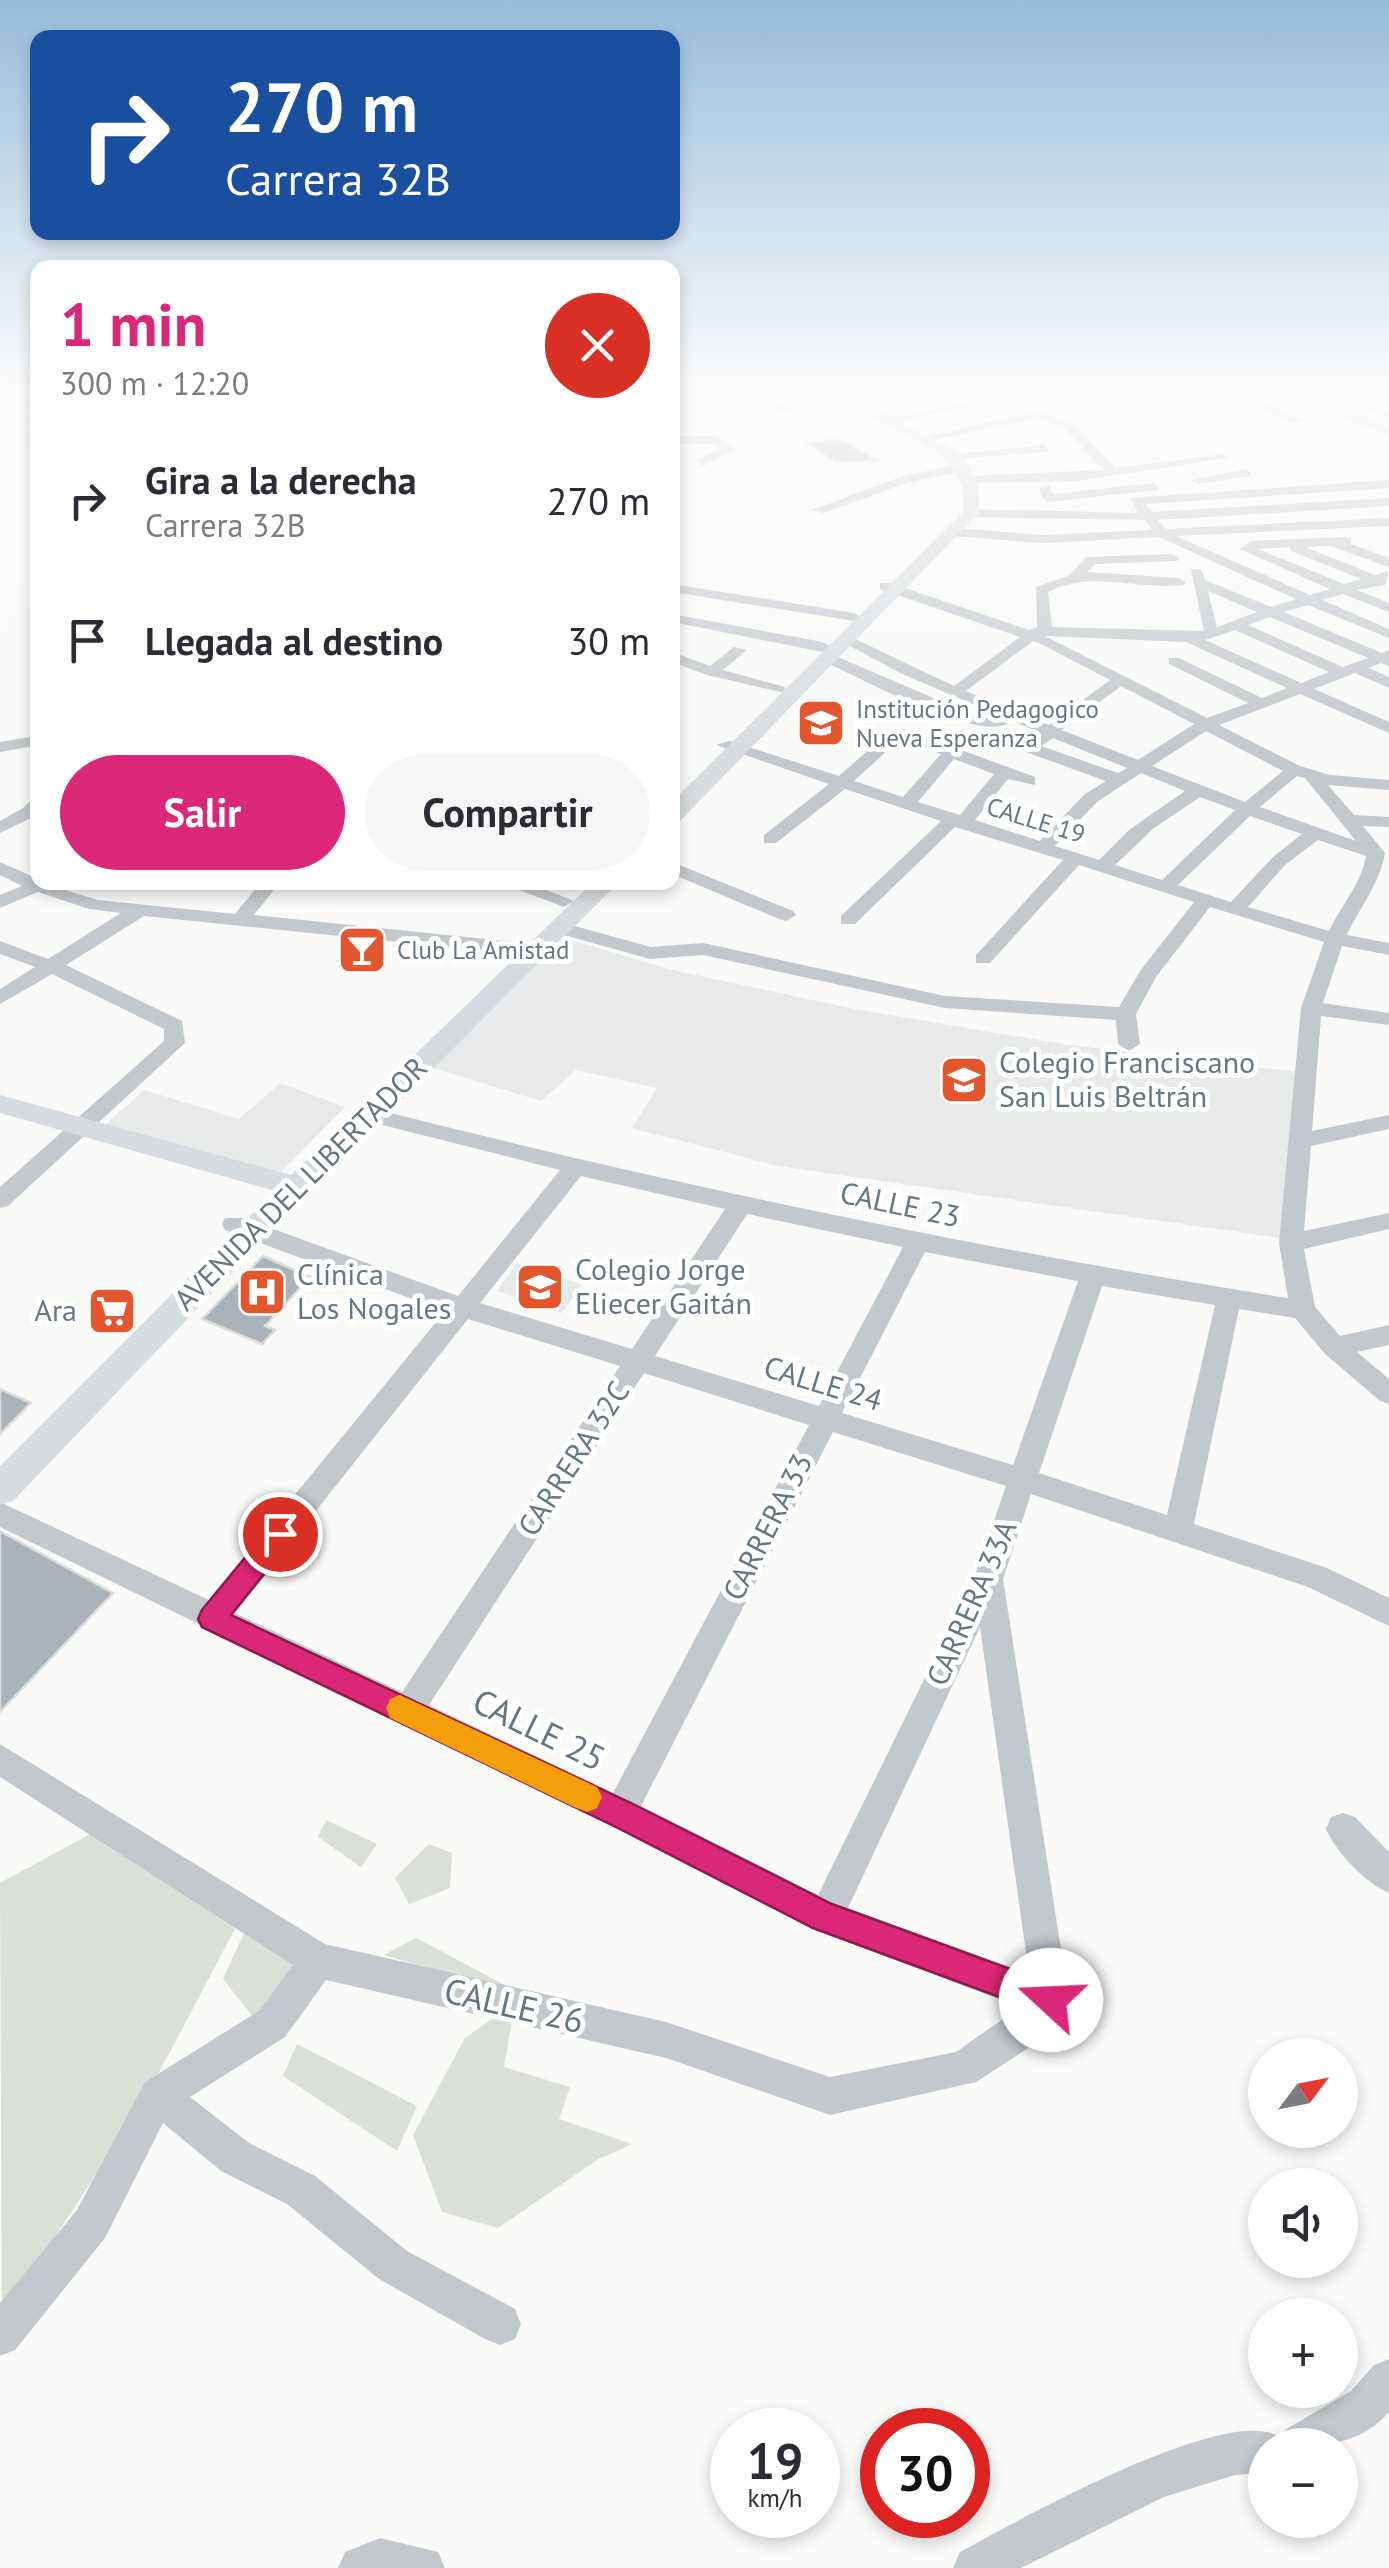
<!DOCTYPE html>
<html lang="es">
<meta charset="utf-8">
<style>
body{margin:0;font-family:"PT Sans",sans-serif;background:#f7f7f7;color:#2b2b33;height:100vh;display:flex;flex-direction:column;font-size:38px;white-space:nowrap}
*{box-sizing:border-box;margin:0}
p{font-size:32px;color:#7c7c81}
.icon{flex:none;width:55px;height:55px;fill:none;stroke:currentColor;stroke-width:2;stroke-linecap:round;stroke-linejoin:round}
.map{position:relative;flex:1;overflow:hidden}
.sheet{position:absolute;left:30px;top:260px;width:650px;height:630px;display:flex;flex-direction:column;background:#fff;border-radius:20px;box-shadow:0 5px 15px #0003}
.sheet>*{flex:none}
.guide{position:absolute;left:30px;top:30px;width:650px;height:210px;border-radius:20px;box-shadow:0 5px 15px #0003;background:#1a4fa0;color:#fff;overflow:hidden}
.needle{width:65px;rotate:58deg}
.tools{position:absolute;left:1248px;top:2038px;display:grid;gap:20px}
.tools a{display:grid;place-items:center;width:110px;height:110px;border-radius:50%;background:#fff;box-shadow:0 5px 15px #0003;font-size:50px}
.speed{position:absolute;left:710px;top:2408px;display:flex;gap:20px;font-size:50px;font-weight:700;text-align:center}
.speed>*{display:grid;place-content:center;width:130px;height:130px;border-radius:50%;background:#fff;box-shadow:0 5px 15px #0003;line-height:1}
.speed small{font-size:25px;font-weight:400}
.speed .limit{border:15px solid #d22;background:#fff;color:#111}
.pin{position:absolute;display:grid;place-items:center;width:85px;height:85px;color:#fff;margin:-42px;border:5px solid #fff;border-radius:50%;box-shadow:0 2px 10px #0007}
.me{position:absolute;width:110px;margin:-55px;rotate:290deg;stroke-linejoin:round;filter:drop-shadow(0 0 8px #0008)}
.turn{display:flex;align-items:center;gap:35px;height:210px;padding:0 30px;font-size:45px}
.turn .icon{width:130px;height:130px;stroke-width:2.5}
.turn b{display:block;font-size:70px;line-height:85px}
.round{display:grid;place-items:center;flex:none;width:105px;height:105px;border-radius:52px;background:#f7f7f7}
.summary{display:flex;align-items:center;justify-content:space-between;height:170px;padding:0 30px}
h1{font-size:60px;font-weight:600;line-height:75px;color:#db2777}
.cta{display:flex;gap:20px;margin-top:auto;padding:20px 30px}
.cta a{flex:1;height:115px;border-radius:60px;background:#db2777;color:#fff;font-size:40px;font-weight:600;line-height:115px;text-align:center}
.cta a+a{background:#f7f7f7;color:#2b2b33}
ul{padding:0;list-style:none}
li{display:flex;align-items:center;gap:30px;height:140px;padding:0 30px}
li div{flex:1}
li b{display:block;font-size:38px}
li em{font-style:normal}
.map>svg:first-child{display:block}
</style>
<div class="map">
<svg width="1389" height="2568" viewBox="0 0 1389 2568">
<rect width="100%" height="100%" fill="#fafaf8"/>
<!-- built -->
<g fill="#e8e9e9">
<path d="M559,936L668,969L859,1010L1062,1044L1305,1073L1287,1239L778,1166L632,1128L657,1088L576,1070L541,1101L433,1068Z"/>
<path d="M280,1083L345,1107L280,1173L104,1126L144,1090L239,1119Z"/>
<path d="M517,1263L582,1284L562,1313L497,1291Z"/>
</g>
<!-- green -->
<g fill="#dadfd7">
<path d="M326,1820L377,1844L361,1867L318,1837Z"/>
<path d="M96,1831L238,1923L144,2101L2,2318L0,1883Z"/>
<path d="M429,1844L452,1853L450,1888L409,1904L395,1878Z"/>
<path d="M244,1933L304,1963L258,2023L223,1979Z"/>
<path d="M416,1938L531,1999L384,1955Z"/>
<path d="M492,2019L512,2021L504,2067L570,2087L559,2119L632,2144L597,2160L498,2228L442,2212L413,2135L465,2038Z"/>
<path d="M297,2044L417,2106L397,2151L283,2076Z"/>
</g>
<!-- building -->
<g fill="#aab3b9" stroke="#dcdcda" stroke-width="2.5">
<path d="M831,439L843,440L877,461L836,462L806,443Z"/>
<path d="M263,1256L310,1277L265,1326L275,1330L262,1344L202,1319Z"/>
<path d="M0,1389L31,1403L0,1434Z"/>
<path d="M0,1531L113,1593L0,1712Z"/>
</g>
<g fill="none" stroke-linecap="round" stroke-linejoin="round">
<!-- minor -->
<g fill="#c3c8cc" fill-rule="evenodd">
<path d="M38,393V398L0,403V397Z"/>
<path d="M742,393H757L797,412L787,414Z"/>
<path d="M1348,393H1365L1389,400V407Z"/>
<path d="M996,395L1000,400L891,424L885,421Z"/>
<path d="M1240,396H1248L1304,421L1294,423L1240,400Z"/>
<path d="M1038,411L1071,423L1116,468L1223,454L1229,458L1077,481L969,483L965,476L1104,470L1063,427L1037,418L925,442L919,438Z"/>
<path d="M672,436H716L733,449L702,467L698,460L719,449L713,444H672Z"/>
<path d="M1045,445L1049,452L954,459L948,455Z"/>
<path d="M955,465L959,472L910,482L823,513L812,510L903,476Z"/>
<path d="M1247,469L1251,476L1197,484L1191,480Z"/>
<path d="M1389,480V488L1145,504L1152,512L1389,498V506L1158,520L1166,529L1389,518V526L1176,536L1310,595L1330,589L1240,549L1251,541L1346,537L1351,538V544L1389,558V567L1331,546L1305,547L1375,575L1389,571L1385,585L1357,590L1389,603V612L1343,594L1322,600L1389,629V638L1308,605L1284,612L1382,653L1389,650V666L1381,663L1369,668L1389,677V688L1355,673L1314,689L1389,722V733L1300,694L1219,725L1300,766L1330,775L1389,780V790L1328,785L1354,815L1389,817V827L1363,826L1385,853C1380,883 1360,907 1347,935L1389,943V955L1342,946L1323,1003L1389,1013V1025L1321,1016L1312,1131L1389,1115V1129L1311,1146L1304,1231L1389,1213V1229L1304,1249L1315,1307L1340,1336L1389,1325V1345L1357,1352L1389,1379V1404L1380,1401L1325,1354L1295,1318L1239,1309L1194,1524L1327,1568L1389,1598V1626L1308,1587L1031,1494L1003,1579L1069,2000L1064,2013L1039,2041L976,2082L830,2115L666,2058L326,1980L285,2037L190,2097L249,2143L315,2176L407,2251L515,2309L521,2324L515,2339L500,2345L485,2339L379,2279L287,2204L221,2171L163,2123L105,2238L15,2350L0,2356V2303L77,2210L145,2082L259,2011L293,1965L0,1777V1744L325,1944L666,2022L830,2077L956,2052L1020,2007L813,1929L608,1824L0,1527V1502L209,1600L445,1311L225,1230L222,1224L225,1218H243L458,1296L560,1170L363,1120L360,1115L371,1108C674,1185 979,1249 1288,1298L1279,1243L1301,1008L1324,942L1210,907L1156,977L1136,1014L1140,1044L1129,1051L1118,1044L1116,1020L945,1008L703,955L650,959L553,932L550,928L560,922L651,947L703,943L945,996L1119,1007L1140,971L1194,902L1079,865L990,963H976V955L1063,860L955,827L855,924H841V916L941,821L845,789L776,843H764V835L829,784L716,745L730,741L839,776L892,729H904L1035,777V785L1008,779L975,820L1040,841L1085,794L1106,781L1023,751V743L1038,732L900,673L839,640L851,637L954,686L1020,637L880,589V583H890L1029,630L1037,627L1036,587L1070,575L1086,557L1172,554L1179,558L1177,561L1095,564L1087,572L1179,578L1186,582L1184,585C1138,591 1093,569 1048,592L1052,627L1204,631L1191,569H1201L1205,580L1271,607L1296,599L1159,537L1043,543L954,536L947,532L954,528L1043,535L1152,530L1145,520L971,517L965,513L971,509L1138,513L1130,498ZM1290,547L1291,551L1361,579L1344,584L1258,549ZM1208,591L1257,612L1217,627ZM1270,617L1368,658L1343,667L1248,625ZM1235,630L1329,672L1301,683L1205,640ZM1045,636L1186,642L1287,688L1262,698L1179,658H1169V664L1248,703L1207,718ZM1033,641L1041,644L1110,680L1049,725L966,691ZM1121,686L1194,724L1138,760L1062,730ZM1206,731L1283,771L1245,802L1152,766ZM1053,738L1127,768L1118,773L1041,746ZM900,739L941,754L903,797L854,781ZM954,759L994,774L960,815L918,802ZM1141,773L1185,791L1129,830L1099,860L1055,846L1097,802ZM1297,776L1305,778L1356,841L1260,807ZM1200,797L1235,810L1162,880L1115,865L1154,828ZM1250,816L1302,834L1273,857L1231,902L1178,885ZM1318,840L1366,856C1362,882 1341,906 1329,931L1248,907L1285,865ZM581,1176L725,1209L632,1349L480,1303ZM747,1214L903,1247L819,1406L655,1356ZM925,1252L1078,1281L1013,1465L842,1413ZM1102,1286L1215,1305L1167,1515L1039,1473ZM468,1319L620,1366L402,1692L235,1613ZM644,1373L809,1425L613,1793L429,1705ZM833,1432L1006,1486L974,1578L818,1895L641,1806ZM980,1627L1029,1974L848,1908Z"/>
<path d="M1153,483L1159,487L1157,490L1048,502L1042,498L1039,488L1049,485L1053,494Z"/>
<path d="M672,584L854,613L861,617L854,621L672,592Z"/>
<path d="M672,614L823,642L831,647L823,652L672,622Z"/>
<path d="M734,647L747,650L723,670L785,687V693L707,675L672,662V652L710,666Z"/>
<path d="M823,655H833L978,717L1000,718L1008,723C980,743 856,676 823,661Z"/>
<path d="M35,736L38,745L0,752V742Z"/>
<path d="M38,794L35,816L0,833V821L23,808Z"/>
<path d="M0,862L38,879V882L98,900L235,914L261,882H280L254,915L515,942L525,948L515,954L144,916L66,965L182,1021L185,1043L8,1206L0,1208V1187L164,1041V1029L52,974L0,1004V989L35,967L0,954V941L48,959L121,913L89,909L38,892L0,908V895L22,886L0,875Z"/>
<path d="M672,862L793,911L796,915L786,921L779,919L672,874Z"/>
<path d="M498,882H527L574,901L564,907Z"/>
<path d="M1343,1813L1355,1817L1389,1852V1893C1366,1884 1336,1852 1326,1829L1331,1817Z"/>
<path d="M1389,2359V2412C1355,2451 1312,2445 1265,2445V2473L1235,2475L1164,2497L1021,2568H953L960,2552C1014,2523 1231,2400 1281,2438L1285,2430L1351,2391L1374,2365Z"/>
<path d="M380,2538L438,2552L445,2568H338L345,2552Z"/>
</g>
<!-- major -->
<g fill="#d6dbdf" fill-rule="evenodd">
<path d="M828,393H846L960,452L978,482L979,513L680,821L672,823V802L963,512C973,436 871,432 828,393Z"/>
<path d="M1282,393H1302L1389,426V436Z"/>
<path d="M593,882H619L262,1241L13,1501L0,1505V1466L275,1191L0,1113V1095L291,1175Z"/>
</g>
<!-- rail casing -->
<g stroke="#a2aab0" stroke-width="4">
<path id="rail" d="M1331,393L1389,415"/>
</g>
<!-- rail -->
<use href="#rail" stroke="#fff" stroke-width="2.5" stroke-dasharray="8" stroke-linecap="butt"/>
</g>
<!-- sky -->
<linearGradient id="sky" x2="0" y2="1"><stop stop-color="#96bcdc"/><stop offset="0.52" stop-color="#fdfdfc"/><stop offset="1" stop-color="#fdfdfc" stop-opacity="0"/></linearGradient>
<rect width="1389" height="752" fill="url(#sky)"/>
<!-- route -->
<path fill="#db2777" stroke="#8e194d" stroke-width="2.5" d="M280,1523L290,1526L294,1534L290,1542L231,1615L631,1803L832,1904L1062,1988L1067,2000L1062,2011L1051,2016L813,1928L610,1824L202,1627L198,1619L202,1610L271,1526Z"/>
<!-- slow -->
<path fill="#f59e0b" d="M400,1695L597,1787L602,1797L597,1808L587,1812L576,1808L390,1718L386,1708L390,1699Z"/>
<!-- icons -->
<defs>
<g id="school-square" transform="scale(2.5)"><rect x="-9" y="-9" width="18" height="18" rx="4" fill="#e4572e" stroke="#fff"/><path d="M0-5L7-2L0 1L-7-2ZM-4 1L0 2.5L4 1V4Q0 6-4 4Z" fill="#fff"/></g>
<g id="bar-square" transform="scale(2.5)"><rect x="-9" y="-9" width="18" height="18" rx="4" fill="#e4572e" stroke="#fff"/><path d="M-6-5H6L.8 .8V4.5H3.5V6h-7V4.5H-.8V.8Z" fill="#fff"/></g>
<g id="hospital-square" transform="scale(2.5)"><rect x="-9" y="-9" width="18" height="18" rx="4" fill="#e4572e" stroke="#fff"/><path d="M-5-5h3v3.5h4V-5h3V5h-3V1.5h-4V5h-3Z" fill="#fff"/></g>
<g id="supermarket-square" transform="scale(2.5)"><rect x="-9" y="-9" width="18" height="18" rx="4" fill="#e4572e" stroke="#fff"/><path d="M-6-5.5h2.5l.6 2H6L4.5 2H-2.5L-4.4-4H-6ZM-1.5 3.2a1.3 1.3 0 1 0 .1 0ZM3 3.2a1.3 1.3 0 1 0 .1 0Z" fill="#fff"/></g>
</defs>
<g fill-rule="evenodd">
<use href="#school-square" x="821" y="723"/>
<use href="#bar-square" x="362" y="950"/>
<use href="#school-square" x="964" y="1080"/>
<use href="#school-square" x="540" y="1287"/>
<use href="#hospital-square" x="262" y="1292"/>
<use href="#supermarket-square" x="112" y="1311"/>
</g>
<g text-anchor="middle" stroke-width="10" stroke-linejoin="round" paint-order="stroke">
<!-- far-poi labels -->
<g font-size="25" fill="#657683" stroke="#fff" text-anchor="start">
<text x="856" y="718">Institución Pedagogico<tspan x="856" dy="29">Nueva Esperanza</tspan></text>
<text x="397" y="959">Club La Amistad</text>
</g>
<!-- far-street labels -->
<g font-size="25" fill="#657683" stroke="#fff">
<text transform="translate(1036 820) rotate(17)" y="9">CALLE 19</text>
</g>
<!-- poi labels -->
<g font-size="30" fill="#657683" stroke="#fff" text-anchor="start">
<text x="999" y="1073">Colegio Franciscano<tspan x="999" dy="34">San Luis Beltrán</tspan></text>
<text x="575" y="1280">Colegio Jorge<tspan x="575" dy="34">Eliecer Gaitán</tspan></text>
<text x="297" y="1285">Clínica<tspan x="297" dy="34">Los Nogales</tspan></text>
<text x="77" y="1321" text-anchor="end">Ara</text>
</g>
<!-- street labels -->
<g font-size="30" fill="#657683" stroke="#fff">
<text transform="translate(301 1184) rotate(-45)" y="10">AVENIDA DEL LIBERTADOR</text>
<text transform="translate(900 1205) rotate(12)" y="10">CALLE 23</text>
<text transform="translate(823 1384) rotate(17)" y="10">CALLE 24</text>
<text transform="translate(574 1459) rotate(-57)" y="10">CARRERA 32C</text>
<text transform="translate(768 1527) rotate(-63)" y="10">CARRERA 33</text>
<text transform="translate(972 1603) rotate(-66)" y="10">CARRERA 33A</text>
</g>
<!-- near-street labels -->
<g font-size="35" fill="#657683" stroke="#fff">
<text transform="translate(539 1730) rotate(26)" y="12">CALLE 25</text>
<text transform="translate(514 2006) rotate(13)" y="12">CALLE 26</text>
</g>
</g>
</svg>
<div class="tools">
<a><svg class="needle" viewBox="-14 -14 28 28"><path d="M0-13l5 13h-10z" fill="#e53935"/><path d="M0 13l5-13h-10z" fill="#7c7c81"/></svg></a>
<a><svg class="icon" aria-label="sound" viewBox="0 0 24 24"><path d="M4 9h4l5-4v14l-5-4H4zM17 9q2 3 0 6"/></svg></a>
<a>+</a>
<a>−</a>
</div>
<div class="speed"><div>19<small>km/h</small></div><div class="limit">30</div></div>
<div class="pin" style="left:280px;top:1534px;background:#d93025"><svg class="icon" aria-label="arrive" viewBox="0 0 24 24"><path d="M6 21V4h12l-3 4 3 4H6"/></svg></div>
<svg class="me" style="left:1051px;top:2000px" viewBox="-20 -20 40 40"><circle r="19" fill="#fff"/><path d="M0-13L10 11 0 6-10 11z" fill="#db2777"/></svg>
<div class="guide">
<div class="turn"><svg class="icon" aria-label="right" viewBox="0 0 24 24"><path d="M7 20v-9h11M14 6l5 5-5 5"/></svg><div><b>270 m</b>Carrera 32B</div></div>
</div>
<section class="sheet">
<div class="summary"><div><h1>1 min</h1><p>300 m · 12:20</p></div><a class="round" style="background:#d93025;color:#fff"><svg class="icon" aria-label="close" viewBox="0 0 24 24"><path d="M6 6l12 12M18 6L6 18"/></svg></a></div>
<ul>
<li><svg class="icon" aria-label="right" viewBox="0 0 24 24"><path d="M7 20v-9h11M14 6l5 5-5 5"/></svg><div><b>Gira a la derecha</b><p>Carrera 32B</p></div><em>270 m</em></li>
<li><svg class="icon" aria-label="arrive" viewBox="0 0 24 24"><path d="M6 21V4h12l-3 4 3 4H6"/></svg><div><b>Llegada al destino</b></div><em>30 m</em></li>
</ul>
<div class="cta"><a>Salir</a><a>Compartir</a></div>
</section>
</div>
